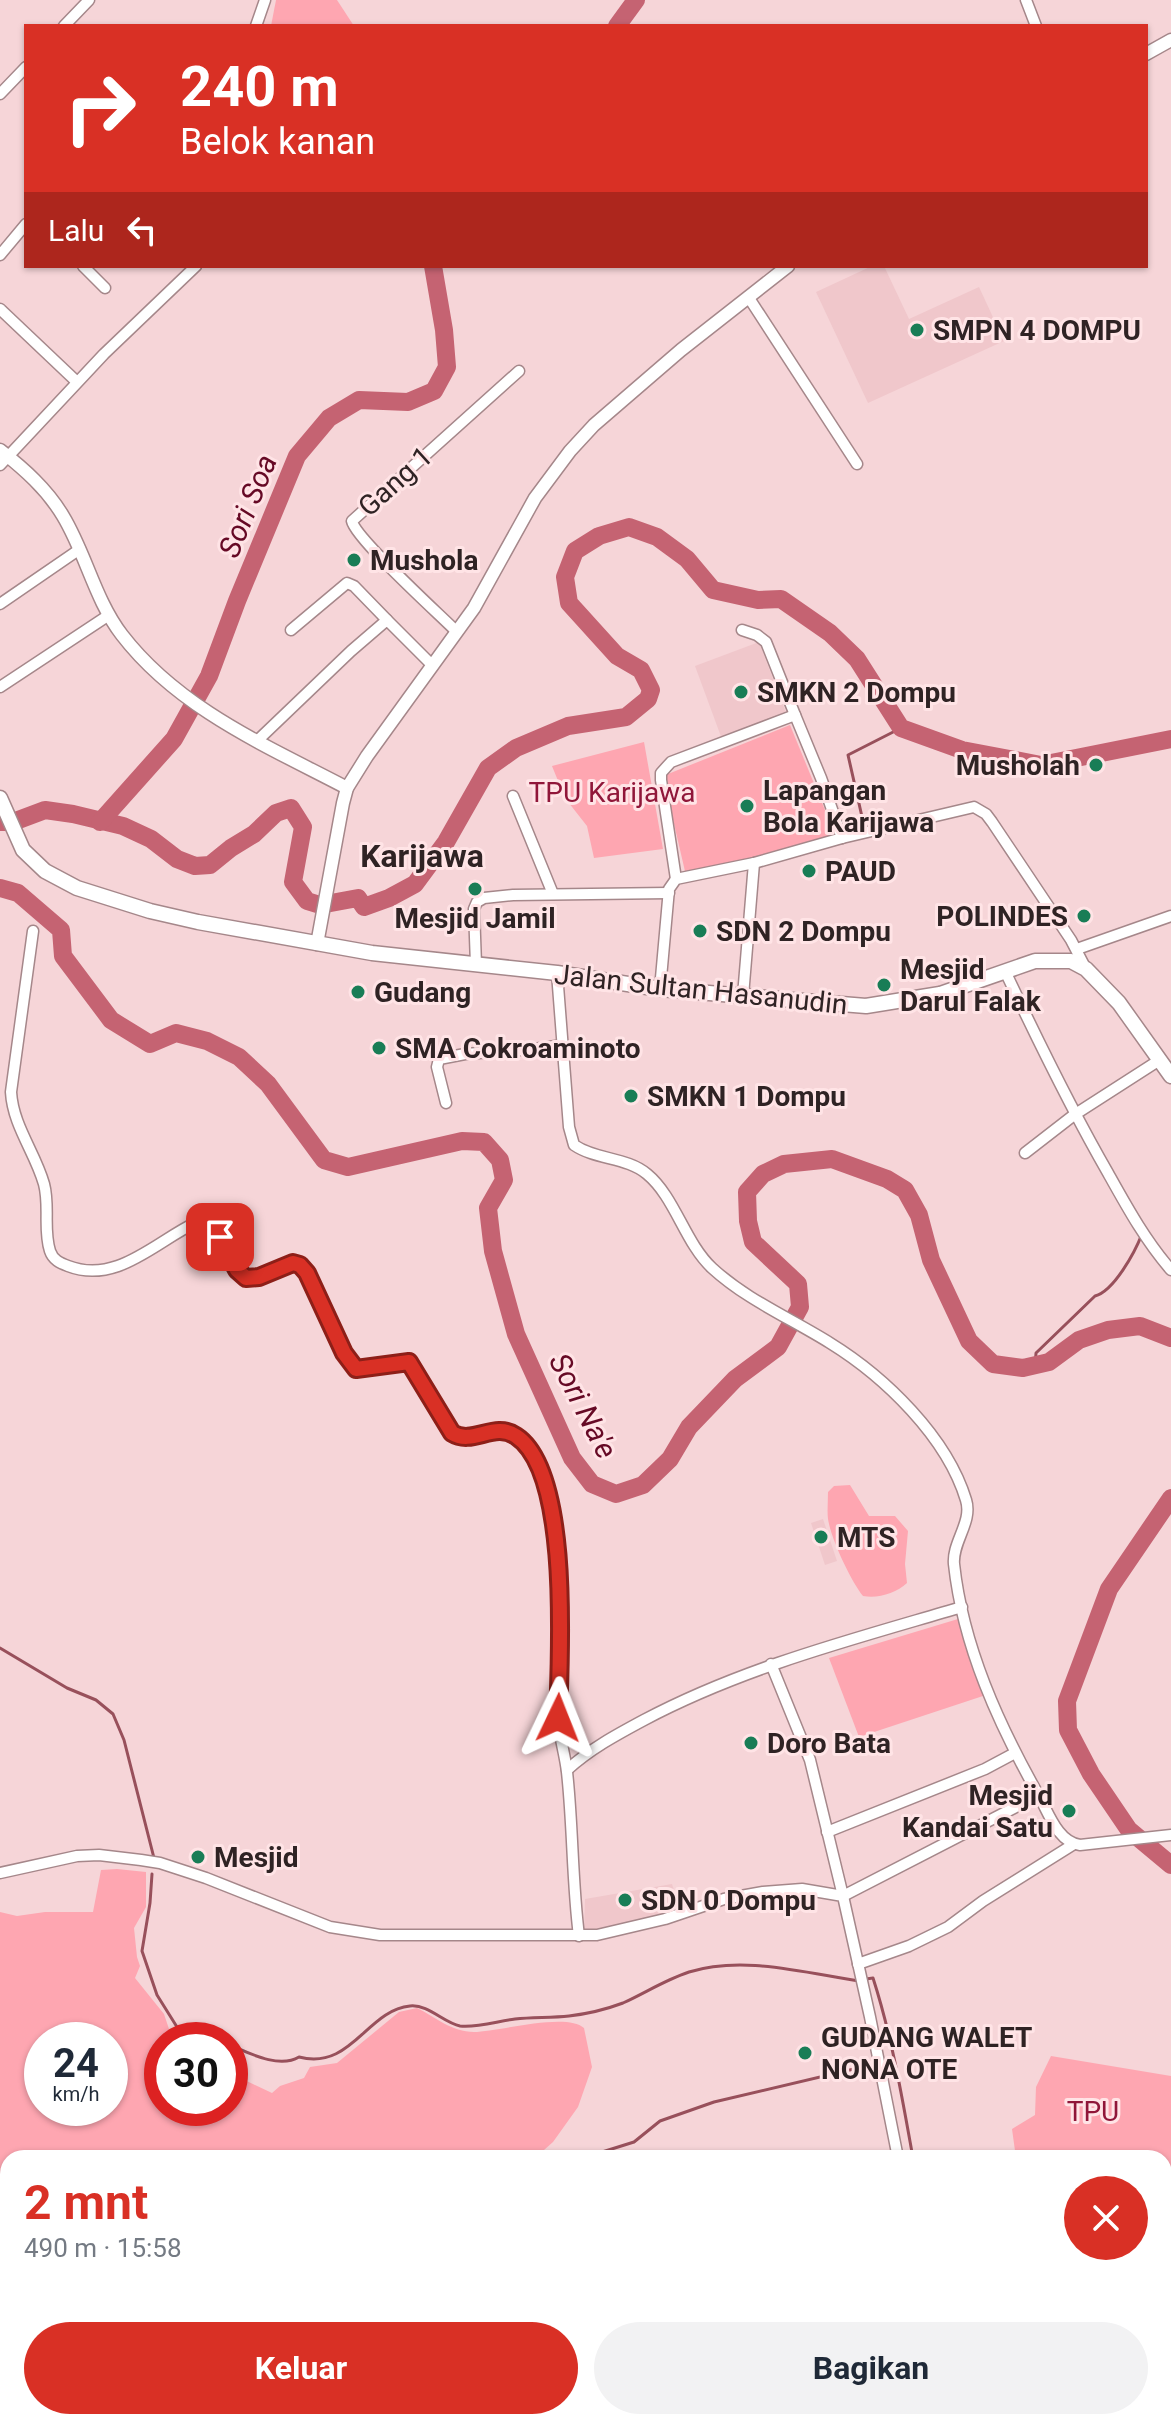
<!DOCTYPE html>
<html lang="id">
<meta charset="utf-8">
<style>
body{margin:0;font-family:Roboto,sans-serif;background:#f2f2f3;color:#1f2937;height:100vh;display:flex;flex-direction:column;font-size:30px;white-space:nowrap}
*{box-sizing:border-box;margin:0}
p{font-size:26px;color:#747a83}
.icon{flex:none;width:44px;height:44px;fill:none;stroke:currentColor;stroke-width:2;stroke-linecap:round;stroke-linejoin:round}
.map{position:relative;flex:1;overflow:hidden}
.panel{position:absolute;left:0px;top:2150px;width:1172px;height:280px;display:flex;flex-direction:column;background:#fff;border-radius:24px 24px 0 0;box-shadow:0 2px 6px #0004}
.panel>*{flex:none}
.banner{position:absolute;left:24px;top:24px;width:1124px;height:244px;border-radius:0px;box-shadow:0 2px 6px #0004;background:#d93025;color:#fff;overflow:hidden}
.speed{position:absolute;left:24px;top:2022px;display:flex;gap:16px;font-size:40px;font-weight:700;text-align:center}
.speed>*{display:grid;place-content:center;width:104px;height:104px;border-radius:50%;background:#fff;box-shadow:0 2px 6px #0004;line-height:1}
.speed small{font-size:20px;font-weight:400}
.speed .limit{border:12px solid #d22;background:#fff;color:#111}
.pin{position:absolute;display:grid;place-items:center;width:68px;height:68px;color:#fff;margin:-34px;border-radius:16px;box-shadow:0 4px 12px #0006}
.me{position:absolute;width:88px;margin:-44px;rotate:2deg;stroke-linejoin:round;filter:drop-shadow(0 0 6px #0008)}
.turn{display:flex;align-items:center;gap:28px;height:168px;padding:0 24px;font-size:36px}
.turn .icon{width:104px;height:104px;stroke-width:2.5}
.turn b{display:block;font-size:56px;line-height:68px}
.then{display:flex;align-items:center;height:76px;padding:0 24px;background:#0003;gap:16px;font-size:30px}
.round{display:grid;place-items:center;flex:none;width:84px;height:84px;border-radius:42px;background:#f2f2f3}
.summary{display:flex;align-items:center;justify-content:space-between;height:136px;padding:0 24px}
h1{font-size:48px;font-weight:700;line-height:60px;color:#d93025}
.button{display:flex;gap:16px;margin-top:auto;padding:16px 24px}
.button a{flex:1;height:92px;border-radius:48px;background:#d93025;color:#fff;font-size:32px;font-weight:700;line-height:92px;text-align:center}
.button a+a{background:#f2f2f3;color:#1f2937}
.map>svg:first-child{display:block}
</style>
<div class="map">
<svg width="1171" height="2430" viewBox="0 0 1171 2430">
<rect width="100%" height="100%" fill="#f6d5d8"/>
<!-- built -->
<g fill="#f0c7cb">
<path d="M872,266H884L909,319L979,287L1004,341L868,403L816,292Z"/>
<path d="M759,642L788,718L723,742L695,666Z"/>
<path d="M823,1519L837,1561L825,1565L811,1523Z"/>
<path d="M672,1884L681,1912L584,1932L585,1899Z"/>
</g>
<!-- green -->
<g fill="#fea6b1" fill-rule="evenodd">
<path d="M276,0H337L354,26H271Z"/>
<path d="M790,725L836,837L687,880L663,776Z"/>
<path d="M644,742L663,849L594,858L587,826L565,798L552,766Z"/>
<path d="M850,1485L869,1516H895L908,1531L905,1564L907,1583C896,1593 878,1599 863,1596C851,1581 831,1539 828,1519C827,1511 828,1501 828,1492L834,1486Z"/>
<path d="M958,1619L986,1695L859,1737L829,1658Z"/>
<path d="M117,1869L146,1872V1907L134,1928L137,1957L140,1966L135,1978L164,2014L171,2035L178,2040H162V2108H230V2073L272,2093L280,2086L304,2078L310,2067L337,2063L399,2012L417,2008C435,2017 452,2032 474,2032C498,2032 566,2012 584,2028L592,2067L578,2107L553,2142L535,2158H8V2422H224L221,2430H0V1912L17,1916L45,1912H93L101,1870ZM42,2040H110V2108H42Z"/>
<path d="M1051,2056L1171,2076V2229L1164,2222V2158H1016L1012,2129L1035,2115L1036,2087Z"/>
</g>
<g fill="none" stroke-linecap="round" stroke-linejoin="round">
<!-- stream -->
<g stroke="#98505b" stroke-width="3">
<path d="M865,830L848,755L901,728"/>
<path d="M1035,1366L1036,1353L1095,1296C1114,1291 1135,1252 1142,1234"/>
<path d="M0,1648L67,1688L96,1700L113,1714L124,1740L154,1858"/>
<path d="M152,1874L150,1903L142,1951L157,1995L177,2027L195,2038L211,2040"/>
<path d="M866,1979L873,1978C892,2037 902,2097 913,2158"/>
<path d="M230,2045C249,2053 279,2069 299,2057C351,2071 367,2010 410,2006C428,2004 444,2023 460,2026C477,2028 498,2021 515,2019C533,2017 551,2018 569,2016C586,2014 607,2009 623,2003C645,1993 665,1980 689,1972C741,1956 796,1971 859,1981"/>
<path d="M583,2158L634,2142L660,2121L714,2102L875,2064"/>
<path d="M987,2422L996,2430"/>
<path d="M260,2430L263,2422"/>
</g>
<!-- river -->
<g stroke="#c56372" stroke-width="18">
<path d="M617,26L636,0"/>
<path d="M0,822H13L45,810L73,814L123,826L151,839L177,859L195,866L210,865L231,848L254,834L276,813L291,808L303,827L293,882L307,901L320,905L358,898L364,907L389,898L415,884L446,842L488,768L516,748L568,726L626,717L648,699L651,690L641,670L617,656L569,603L565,577L575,551L599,536L629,527L657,537L687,559L713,590L758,600L781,599L830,633L857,659L901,728L962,750L1041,765L1171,739"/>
<path d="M100,822L174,739L209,676L237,601L297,456L329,418L359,400L408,402L434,391L447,367L444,330L433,266"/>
<path d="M0,888L18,893L61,930L63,956L111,1020L150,1044L176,1033L207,1041L239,1057L268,1084L324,1160L348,1167L462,1141L484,1142L500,1160L504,1180L488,1208L493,1251L516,1334L572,1458L592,1484L616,1494L643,1485L670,1459L689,1427L735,1379L778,1347L800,1307L798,1284L753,1242L748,1221L747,1192L763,1174L784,1164L832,1159L887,1179L905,1190L919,1215L931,1260L969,1341L993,1364L1023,1368L1049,1362L1079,1340L1108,1330L1140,1326L1171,1338"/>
<path d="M1171,1498L1109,1589L1067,1701L1068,1730L1091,1774L1129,1830L1171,1865"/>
<path d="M969,2422L976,2430"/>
<path d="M942,2430L952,2422"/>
</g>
<!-- minor casing -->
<g stroke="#a5878a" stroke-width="13">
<g id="minor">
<path d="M1026,0L1036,26"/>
<path d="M64,26L89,0"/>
<path d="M256,26L265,0"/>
<path d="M0,94L26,67"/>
<path d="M0,255L26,224"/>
<path d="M83,266L105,288"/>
<path d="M749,298L857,464"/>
<path d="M0,309L77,382"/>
<path d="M0,465L104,354L196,266"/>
<path d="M0,604L80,549"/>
<path d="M291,630L347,583L354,586L387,620"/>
<path d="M742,630L757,635L766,642L795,715"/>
<path d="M457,632C439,614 355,538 352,521L519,371"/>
<path d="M0,687L109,615"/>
<path d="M257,741L351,651L387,620L432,665"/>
<path d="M513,796L553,894"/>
<path d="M676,879L661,780V773L671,762L795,715L821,778L842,838"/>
<path d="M33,931L11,1092C13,1126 35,1152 44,1184C50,1206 43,1230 50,1251C53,1260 60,1263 68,1266C117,1285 156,1241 197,1222C226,1224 225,1264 246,1278C270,1278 289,1251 307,1273L344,1353L356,1369L409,1362L449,1428C471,1454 496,1411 525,1444C574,1500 555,1646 558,1718C559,1736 565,1754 567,1772C573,1826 572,1881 579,1936"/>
<path d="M1077,949L1171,916"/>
<path d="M476,965L474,909L477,902L484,898L513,895L669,893"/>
<path d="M1005,971C1037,1039 1070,1107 1108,1173C1127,1207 1145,1240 1171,1270"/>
<path d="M557,973L569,1127L574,1145C596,1160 627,1157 647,1174C675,1197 685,1243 712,1268C747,1300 790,1318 830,1343C885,1377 947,1437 966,1500C973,1522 952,1542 954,1564C963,1647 999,1725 1039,1796C1049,1814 1058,1842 1080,1845L1171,1835"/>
<path d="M660,989L669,889L676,879L754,863L842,838L974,807L986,814L992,822L1071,940L1086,969"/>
<path d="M743,996L754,863"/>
<path d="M446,1103L437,1067L439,1059L465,1054L534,1049L563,1045"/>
<path d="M1025,1153L1074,1115L1158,1061"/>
<path d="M771,1664L810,1760L843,1896L1039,1795"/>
<path d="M567,1770C590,1749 616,1735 644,1720C744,1667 854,1639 962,1607"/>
<path d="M827,1832L985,1769L1015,1753"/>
<path d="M0,1873L77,1856L99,1855L141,1860L160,1863L206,1878L330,1927L380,1935H597L665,1919L724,1899L763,1892L802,1889L843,1896L870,2017L898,2158"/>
<path d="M858,1964L909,1946L948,1927L983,1901L1074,1844"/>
<path d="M344,2422L347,2430"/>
</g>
</g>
<!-- major casing -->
<g stroke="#a5878a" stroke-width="15">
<g id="major">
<path d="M1146,54L1171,40"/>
<path d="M0,450C24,469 47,489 63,516C86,554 95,600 122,635C179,709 267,746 347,788"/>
<path d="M317,944L343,803L347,788L367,756L474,608L535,498L570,451L594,425L681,350L788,266"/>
<path d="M937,2422L940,2430"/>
<path d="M272,2430L278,2422"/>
</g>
</g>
<!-- highway casing -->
<g stroke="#a5878a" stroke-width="17">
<path id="highway" d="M0,798L23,850L45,871L77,888L150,911L198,922L372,953L557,973L660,989L866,1006L940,994L1035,961H1071L1086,969L1119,1003L1171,1076"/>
</g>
<!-- minor -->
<use href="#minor" stroke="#fff" stroke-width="10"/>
<!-- major -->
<use href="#major" stroke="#fff" stroke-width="12"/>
<!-- highway -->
<use href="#highway" stroke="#fff" stroke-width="14"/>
</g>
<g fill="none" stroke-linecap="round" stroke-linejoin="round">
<!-- route casing -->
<g stroke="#8d1f18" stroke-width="20">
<path id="route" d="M220,1237L237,1270L246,1278L259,1277L293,1263L300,1265L307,1273L344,1353L356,1369L409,1362L452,1433C473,1446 494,1421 516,1436C571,1472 560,1655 558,1718"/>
</g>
<!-- route -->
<use href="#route" stroke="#d93025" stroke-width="14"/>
</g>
<!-- markers -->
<g fill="#197d56" stroke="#ffe4e6" stroke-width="3">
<circle cx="917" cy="330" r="8"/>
<circle cx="354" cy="560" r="8"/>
<circle cx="741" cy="692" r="8"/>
<circle cx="1096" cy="765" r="8"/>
<circle cx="747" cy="806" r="8"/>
<circle cx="809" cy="871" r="8"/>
<circle cx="475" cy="889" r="8"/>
<circle cx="1084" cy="916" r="8"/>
<circle cx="700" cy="931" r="8"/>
<circle cx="884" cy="985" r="8"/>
<circle cx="358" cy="992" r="8"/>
<circle cx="379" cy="1048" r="8"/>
<circle cx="631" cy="1096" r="8"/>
<circle cx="821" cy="1537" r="8"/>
<circle cx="751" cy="1743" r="8"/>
<circle cx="1069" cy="1811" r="8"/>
<circle cx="198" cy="1857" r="8"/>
<circle cx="625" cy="1900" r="8"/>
<circle cx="805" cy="2053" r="8"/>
</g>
<g text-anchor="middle" stroke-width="6" stroke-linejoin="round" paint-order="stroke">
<!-- poi labels -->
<g font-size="28" font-weight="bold" fill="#2f2324" stroke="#ffe4e6" text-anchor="start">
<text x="933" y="340">SMPN 4 DOMPU</text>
<text x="370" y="570">Mushola</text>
<text x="757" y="702">SMKN 2 Dompu</text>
<text x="1080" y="775" text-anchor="end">Musholah</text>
<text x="763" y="800">Lapangan<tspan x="763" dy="32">Bola Karijawa</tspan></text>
<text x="825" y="881">PAUD</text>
<text x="1068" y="926" text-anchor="end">POLINDES</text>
<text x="475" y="928" text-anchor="middle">Mesjid Jamil</text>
<text x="716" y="941">SDN 2 Dompu</text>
<text x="900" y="979">Mesjid<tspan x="900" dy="32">Darul Falak</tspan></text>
<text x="374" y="1002">Gudang</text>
<text x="395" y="1058">SMA Cokroaminoto</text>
<text x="647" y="1106">SMKN 1 Dompu</text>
<text x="837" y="1547">MTS</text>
<text x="767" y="1753">Doro Bata</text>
<text x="1053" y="1805" text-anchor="end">Mesjid<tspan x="1053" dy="32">Kandai Satu</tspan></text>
<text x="214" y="1867">Mesjid</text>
<text x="641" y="1910">SDN 0 Dompu</text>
<text x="821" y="2047">GUDANG WALET<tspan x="821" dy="32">NONA OTE</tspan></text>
</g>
<!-- street labels -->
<g font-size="28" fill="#2f2324" stroke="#ffe4e6">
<text transform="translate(395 481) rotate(-42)" y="10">Gang 1</text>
<text transform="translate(701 989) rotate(6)" y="10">Jalan Sultan Hasanudin</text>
</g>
<!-- park labels -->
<g font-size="28" fill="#901639" stroke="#ffe4e6">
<text x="612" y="802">TPU Karijawa</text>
<text x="1093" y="2121">TPU</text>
</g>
<!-- water labels -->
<g font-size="30" font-style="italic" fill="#660925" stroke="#ffe4e6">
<text transform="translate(248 506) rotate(-68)" y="10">Sori Soa</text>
<text transform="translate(583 1406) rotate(63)" y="10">Sori Na'e</text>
</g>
<!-- quarter labels -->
<g font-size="32" font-weight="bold" fill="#2f2324" stroke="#ffe4e6">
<text x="422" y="867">Karijawa</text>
</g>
</g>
</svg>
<div class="speed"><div>24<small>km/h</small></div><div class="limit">30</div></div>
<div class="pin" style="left:220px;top:1237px;background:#d93025"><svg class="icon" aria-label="arrive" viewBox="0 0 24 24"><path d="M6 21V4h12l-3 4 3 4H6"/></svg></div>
<svg class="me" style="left:558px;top:1718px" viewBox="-20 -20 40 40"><path d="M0-17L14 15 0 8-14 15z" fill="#d93025" stroke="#fff" stroke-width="4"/></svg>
<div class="banner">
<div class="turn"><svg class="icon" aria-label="right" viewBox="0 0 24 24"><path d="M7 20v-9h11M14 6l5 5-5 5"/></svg><div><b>240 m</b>Belok kanan</div></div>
<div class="then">Lalu<svg class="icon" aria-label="left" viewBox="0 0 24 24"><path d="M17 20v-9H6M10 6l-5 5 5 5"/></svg></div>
</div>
<section class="panel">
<div class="summary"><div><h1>2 mnt</h1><p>490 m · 15:58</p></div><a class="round" style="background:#d93025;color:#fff"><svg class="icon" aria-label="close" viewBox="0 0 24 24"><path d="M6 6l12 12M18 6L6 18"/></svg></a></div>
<div class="button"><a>Keluar</a><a>Bagikan</a></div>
</section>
</div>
